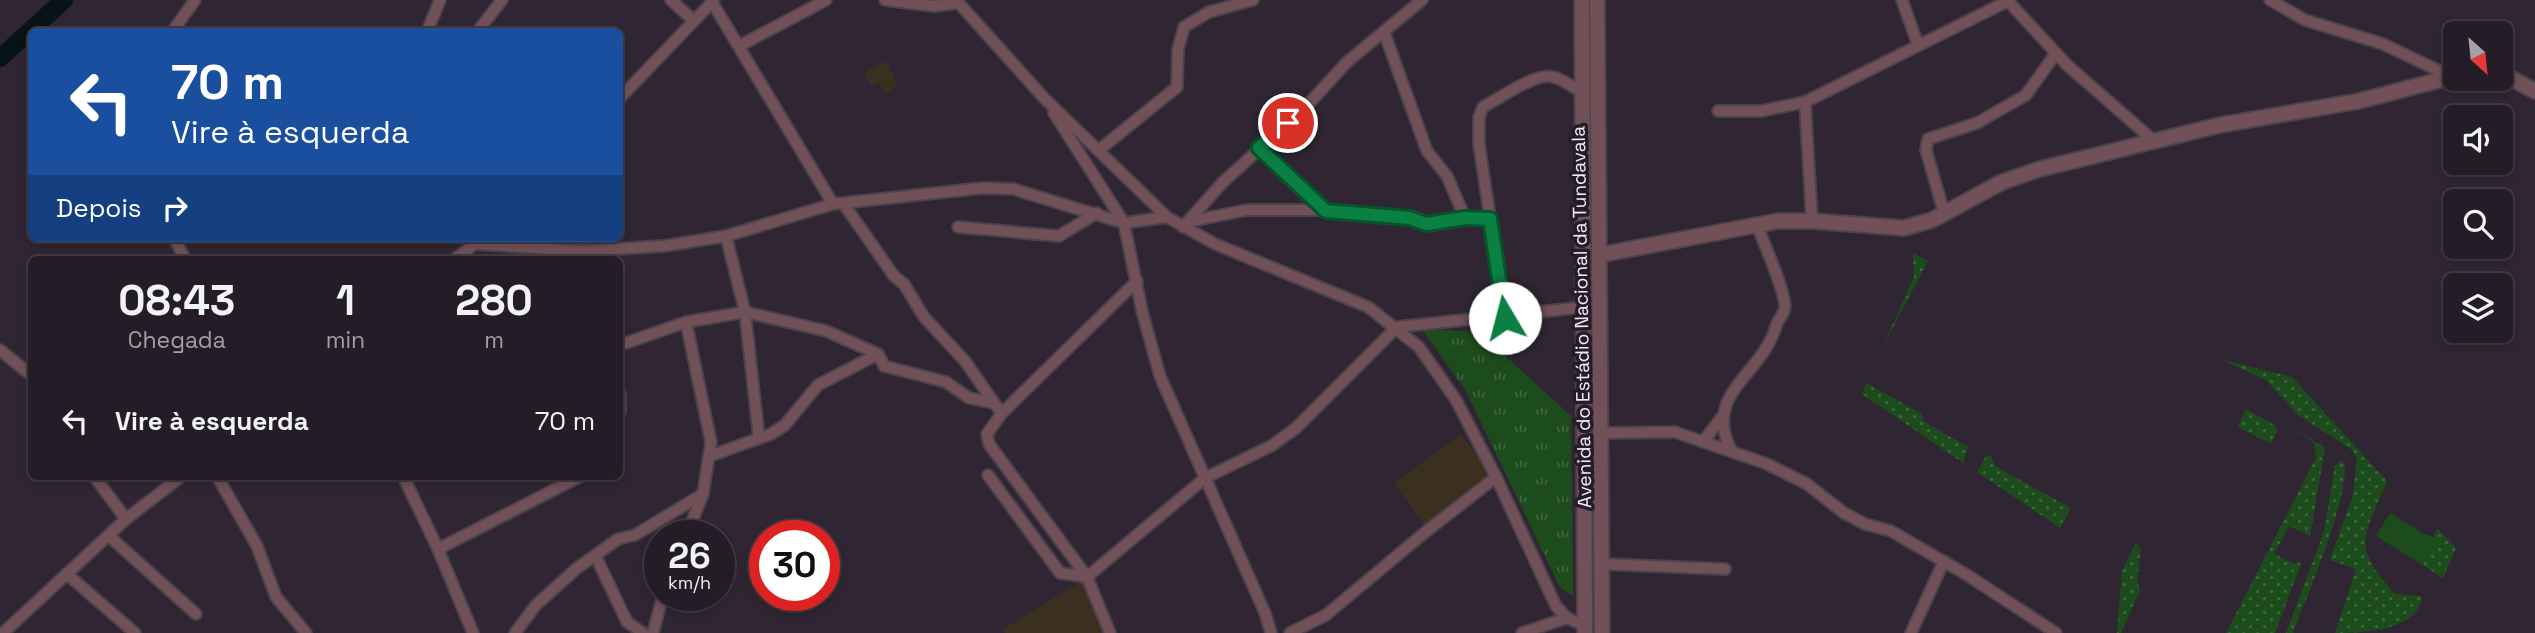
<!DOCTYPE html>
<html lang="pt">
<meta charset="utf-8">
<style>
body{margin:0;font-family:"Space Grotesk",sans-serif;background:#2c252e;color:#f1f3f6;height:100vh;display:flex;flex-direction:column;font-size:26px;white-space:nowrap}
*{box-sizing:border-box;margin:0}
p{font-size:23px;color:#a3a1a7}
.icon{flex:none;width:38px;height:38px;fill:none;stroke:currentColor;stroke-width:2;stroke-linecap:round;stroke-linejoin:round}
.map{position:relative;flex:1;overflow:hidden}
.sheet{position:absolute;left:28px;top:256px;width:595px;height:224px;display:flex;flex-direction:column;background:#241c26;border-radius:10px;box-shadow:0 4px 10px #0003,0 0 0 2px #413a43}
.sheet>*{flex:none}
.guide{position:absolute;left:28px;top:28px;width:595px;height:214px;border-radius:10px;box-shadow:0 4px 10px #0003,0 0 0 2px #413a43;background:#1a4fa0;color:#fff;overflow:hidden}
.needle{width:46px;rotate:153deg}
.fabs{position:absolute;left:2443px;top:21px;display:grid;gap:14px}
.fabs a{display:grid;place-items:center;width:70px;height:70px;border-radius:10px;background:#241c26;box-shadow:0 4px 10px #0003,0 0 0 2px #413a43;font-size:35px}
.speed{position:absolute;left:644px;top:520px;display:flex;gap:14px;font-size:35px;font-weight:700;text-align:center}
.speed>*{display:grid;place-content:center;width:91px;height:91px;border-radius:50%;background:#241c26;box-shadow:0 4px 10px #0003,0 0 0 2px #413a43;line-height:1}
.speed small{font-size:18px;font-weight:400}
.speed .limit{border:10px solid #d22;background:#fff;color:#111}
.pin{position:absolute;display:grid;place-items:center;width:60px;height:60px;color:#fff;margin:-30px;border:4px solid #fff;border-radius:50%;box-shadow:0 2px 7px #0007}
.me{position:absolute;width:77px;margin:-38px;rotate:352deg;stroke-linejoin:round;filter:drop-shadow(0 0 5px #0008)}
.turn{display:flex;align-items:center;gap:24px;height:147px;padding:0 28px;font-size:32px}
.turn .icon{width:91px;height:91px;stroke-width:2.5}
.turn b{display:block;font-size:49px;line-height:60px}
.then{display:flex;align-items:center;height:66px;padding:0 28px;background:#0003;gap:14px;font-size:26px}
.eta{display:flex;justify-content:space-evenly;align-items:center;height:119px;text-align:center}
.eta b{font-size:42px;font-weight:800;line-height:49px}
ul{padding:0;list-style:none}
li{display:flex;align-items:center;gap:21px;height:91px;padding:0 28px}
li div{flex:1}
li b{display:block;font-size:26px}
li em{font-style:normal}
.map>svg:first-child{display:block}
</style>
<div class="map">
<svg width="2535" height="633" viewBox="0 0 2535 633">
<defs>
<pattern id="grass-tufts" width="24" height="20" patternUnits="userSpaceOnUse" patternTransform="scale(1.75)"><rect width="24" height="20" fill="#1d4c1c"/><path d="M3 7l-1-3M5 7V3M7 7l1-3M15 17l-1-3M17 17v-4M19 17l1-3" fill="none" stroke="#3e663e"/></pattern>
<pattern id="garden-dots" width="8" height="8" patternUnits="userSpaceOnUse" patternTransform="scale(1.75)"><rect width="8" height="8" fill="#1d4c1c"/><path d="M2 2h.1M6 6h.1" fill="none" stroke="#3e663e" stroke-width="1.8" stroke-linecap="round"/></pattern>
</defs>
<rect width="100%" height="100%" fill="#302633"/>
<!-- education -->
<g fill="#3b2f20">
<path d="M887,61L897,84L890,92H883L880,83L871,87L864,72Z"/>
<path d="M1461,434L1491,475L1424,525L1394,483Z"/>
<path d="M1085,579L1104,633H1005L1003,629Z"/>
</g>
<!-- grass -->
<path fill="url(#grass-tufts)" d="M1422,329L1479,332L1571,416L1573,596L1560,587L1466,391Z"/>
<!-- garden -->
<g fill="url(#garden-dots)">
<path d="M1913,253L1928,261L1883,346L1914,277Z"/>
<path d="M2223,360L2292,377L2387,481C2364,538 2350,544 2395,594L2422,596C2419,631 2362,633 2335,633L2356,569L2330,560L2353,495L2357,459L2351,449L2298,415L2266,380Z"/>
<path d="M1866,383L1922,414L1923,421L1968,447L1963,463L1862,394Z"/>
<path d="M2246,409L2276,426L2277,432L2271,444L2238,427Z"/>
<path d="M2292,427L2325,448L2310,536L2289,526L2274,554L2295,564L2297,561L2301,564L2275,633H2226L2316,458L2314,443Z"/>
<path d="M1991,455L1995,466L2071,508L2060,528L1977,472L1986,456Z"/>
<path d="M2341,461L2345,464C2346,507 2309,590 2293,633H2286L2324,532L2335,465Z"/>
<path d="M2438,529L2456,548L2443,578L2421,564L2435,541L2425,534L2433,537Z"/>
<path d="M2136,543L2141,549L2137,581L2140,590L2121,633H2117L2122,571Z"/>
</g>
<!-- pitch -->
<path fill="#1d4c1c" d="M2390,513L2436,541L2421,564L2376,536Z"/>
<g fill="none" stroke-linecap="round" stroke-linejoin="round">
<!-- river -->
<path stroke="#071316" stroke-width="18" d="M0,58L64,0"/>
<!-- minor casing -->
<g stroke="#4b424e" stroke-width="14">
<g id="minor">
<path d="M671,0L693,20"/>
<path d="M885,0L934,6L958,3"/>
<path d="M956,0L1044,98L1167,217L1215,244L1368,307L1419,347L1456,400L1496,477L1556,606L1567,618L1585,626"/>
<path d="M1902,0L1918,45"/>
<path d="M2270,0L2305,20L2383,44L2452,77"/>
<path d="M2008,1L2067,65L2154,141"/>
<path d="M712,2L833,204"/>
<path d="M172,32L195,0"/>
<path d="M427,32L440,0"/>
<path d="M477,32L502,0"/>
<path d="M1384,32L1427,151L1447,176L1465,218"/>
<path d="M739,46L826,0"/>
<path d="M620,98L714,0"/>
<path d="M1805,102L1812,221"/>
<path d="M1718,111H1761L1805,102L2010,0"/>
<path d="M1054,113L1124,223L1142,311L1160,376L1265,613L1271,633"/>
<path d="M1259,148L1327,211"/>
<path d="M1099,150L1177,87L1178,49L1184,27L1209,12L1253,0"/>
<path d="M843,203L894,276L904,284L924,317L965,361L994,403"/>
<path d="M1944,213L1926,150L1928,139L1977,123L2026,95L2056,53"/>
<path d="M1187,222L1246,210H1334L1410,218L1426,224L1465,218L1491,219"/>
<path d="M958,227L1059,236L1097,213"/>
<path d="M1183,227L1223,182L1303,110L1347,62L1422,0"/>
<path d="M726,236L745,312L759,438"/>
<path d="M174,238L185,259"/>
<path d="M475,244L582,251L664,246L726,236L833,204L983,188L1013,189L1124,223L1167,217"/>
<path d="M455,259L480,240"/>
<path d="M1505,318L1479,144V117L1483,107C1501,98 1535,72 1553,77C1563,79 1574,88 1583,93"/>
<path d="M620,345L686,322L745,312L826,331L878,354L884,366L946,382L969,398L994,403L1002,413"/>
<path d="M0,350L32,376"/>
<path d="M620,394V411"/>
<path d="M1603,433L1675,432L1767,464L1807,484L1844,513L1865,524L1891,531L1967,575L2056,633"/>
<path d="M1703,442L1721,418"/>
<path d="M1732,452C1701,393 1762,376 1776,326C1778,319 1785,314 1785,306C1784,288 1764,244 1757,225"/>
<path d="M710,456L771,434L785,425L818,385L878,354"/>
<path d="M988,475L1060,573L1087,577L1205,478L1271,446L1296,428L1397,327L1585,307"/>
<path d="M94,476L126,519"/>
<path d="M217,476L257,546L276,597L306,633"/>
<path d="M403,476L438,549L473,633"/>
<path d="M109,536L196,614"/>
<path d="M686,536L703,494L711,442L686,322"/>
<path d="M438,549L581,476"/>
<path d="M596,557L627,622L643,633"/>
<path d="M1602,564L1725,569"/>
<path d="M68,575L135,633"/>
<path d="M3,633L126,519L182,476"/>
<path d="M515,633L536,605L576,569L618,539L635,535L703,494"/>
<path d="M653,633L663,595"/>
<path d="M1110,633L1087,577L989,444L987,434L1002,413L1137,281"/>
<path d="M1290,633L1326,615L1423,534L1496,477"/>
<path d="M1522,633L1567,618"/>
<path d="M1911,633L1944,561"/>
</g>
</g>
<!-- tertiary casing -->
<g stroke="#4b424e" stroke-width="18">
<g id="tertiary">
<path d="M1582,0L1585,633"/>
<path d="M1597,0L1602,633"/>
<path d="M2501,73L2535,91"/>
<path d="M1599,255L1778,221H1812L1904,228L1932,220L2002,182L2040,169L2220,125L2359,101L2455,76"/>
</g>
</g>
<!-- minor -->
<use href="#minor" stroke="#715157" stroke-width="10"/>
<!-- tertiary -->
<use href="#tertiary" stroke="#715157" stroke-width="14"/>
</g>
<g fill="none" stroke-linecap="round" stroke-linejoin="round">
<!-- route casing -->
<g stroke="#07532c" stroke-width="18">
<path id="route" d="M1288,123L1259,148L1326,211L1410,218L1426,224L1465,218L1490,219L1505,318"/>
</g>
<!-- route -->
<use href="#route" stroke="#0b8043" stroke-width="12"/>
</g>
<g text-anchor="middle" stroke-width="7" stroke-linejoin="round" paint-order="stroke">
<!-- street labels -->
<g font-size="19" fill="#f2ecf4" stroke="#261c29">
<text transform="translate(1581 317) rotate(-91)" y="7">Avenida do Estádio Nacional da Tundavala</text>
</g>
</g>
</svg>
<div class="fabs">
<a><svg class="needle" viewBox="-14 -14 28 28"><path d="M0-13l5 13h-10z" fill="#e53935"/><path d="M0 13l5-13h-10z" fill="#a3a1a7"/></svg></a>
<a><svg class="icon" aria-label="sound" viewBox="0 0 24 24"><path d="M4 9h4l5-4v14l-5-4H4zM17 9q2 3 0 6"/></svg></a>
<a><svg class="icon" aria-label="search" viewBox="0 0 24 24"><circle cx="10" cy="10" r="6"/><path d="M15 15l6 6"/></svg></a>
<a><svg class="icon" aria-label="layers" viewBox="0 0 24 24"><path d="M12 4l9 5-9 5-9-5zM3 14l9 5 9-5"/></svg></a>
</div>
<div class="speed"><div>26<small>km/h</small></div><div class="limit">30</div></div>
<div class="pin" style="left:1288px;top:123px;background:#d93025"><svg class="icon" aria-label="arrive" viewBox="0 0 24 24"><path d="M6 21V4h12l-3 4 3 4H6"/></svg></div>
<svg class="me" style="left:1505px;top:318px" viewBox="-20 -20 40 40"><circle r="19" fill="#fff"/><path d="M0-13L10 11 0 6-10 11z" fill="#0b8043"/></svg>
<div class="guide">
<div class="turn"><svg class="icon" aria-label="left" viewBox="0 0 24 24"><path d="M17 20v-9H6M10 6l-5 5 5 5"/></svg><div><b>70 m</b>Vire à esquerda</div></div>
<div class="then">Depois<svg class="icon" aria-label="right" viewBox="0 0 24 24"><path d="M7 20v-9h11M14 6l5 5-5 5"/></svg></div>
</div>
<section class="sheet">
<div class="eta">
<div><b>08:43</b><p>Chegada</p></div>
<div><b>1</b><p>min</p></div>
<div><b>280</b><p>m</p></div>
</div>
<ul>
<li><svg class="icon" aria-label="left" viewBox="0 0 24 24"><path d="M17 20v-9H6M10 6l-5 5 5 5"/></svg><div><b>Vire à esquerda</b></div><em>70 m</em></li>
</ul>
</section>
</div>
